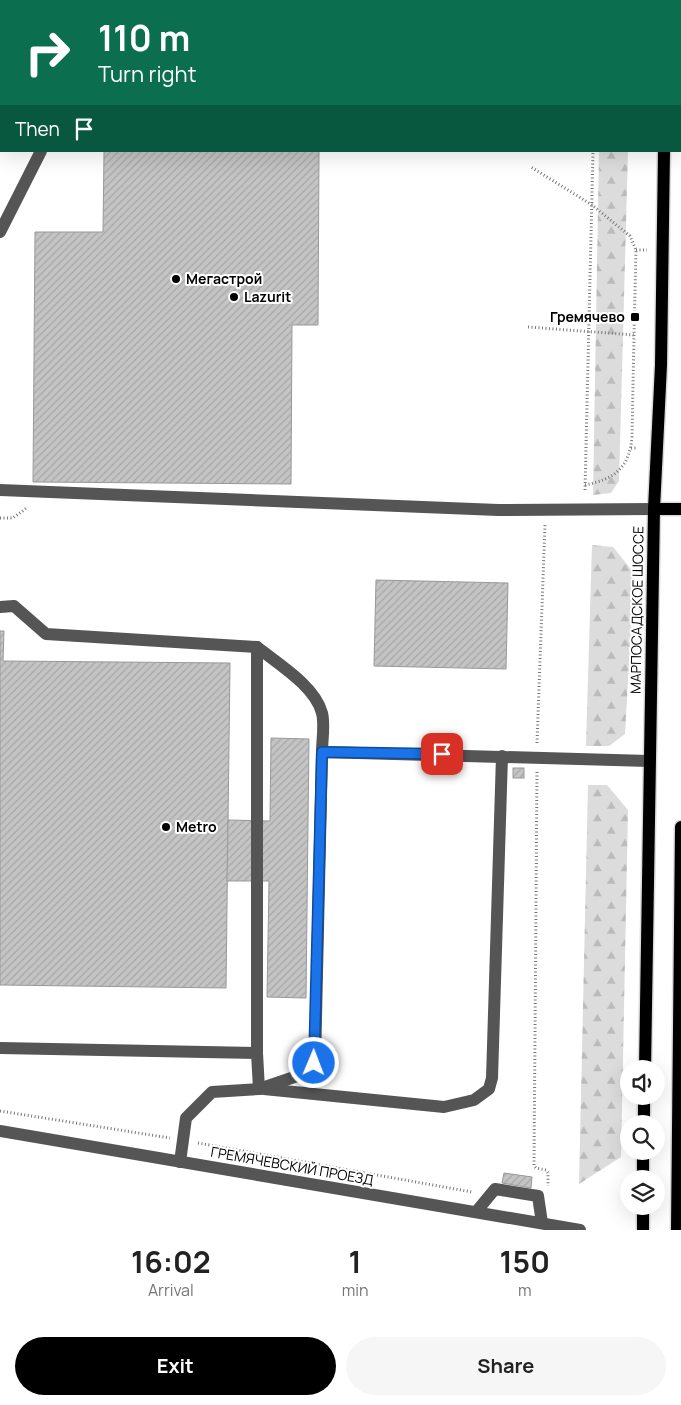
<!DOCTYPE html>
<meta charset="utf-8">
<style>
body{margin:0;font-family:Manrope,sans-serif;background:#f6f6f6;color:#222;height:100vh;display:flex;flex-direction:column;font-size:19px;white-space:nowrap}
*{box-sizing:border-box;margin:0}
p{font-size:16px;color:#767676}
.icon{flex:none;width:28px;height:28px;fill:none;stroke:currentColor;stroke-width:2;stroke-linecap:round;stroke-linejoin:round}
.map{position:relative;height:1230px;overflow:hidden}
.panel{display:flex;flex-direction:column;background:#fff;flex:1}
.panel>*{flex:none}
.guide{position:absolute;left:0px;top:0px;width:681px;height:152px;box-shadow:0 5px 20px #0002;background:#0b6e4f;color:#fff;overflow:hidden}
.buttons{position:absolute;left:620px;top:1060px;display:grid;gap:10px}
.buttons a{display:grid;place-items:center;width:45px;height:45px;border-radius:50%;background:#fff;box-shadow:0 5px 20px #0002;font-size:25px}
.pin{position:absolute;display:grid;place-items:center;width:42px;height:42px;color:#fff;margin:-21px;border-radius:10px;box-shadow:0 2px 8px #0006}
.me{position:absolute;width:55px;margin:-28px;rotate:1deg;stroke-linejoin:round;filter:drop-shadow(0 0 4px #0008)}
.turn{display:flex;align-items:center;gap:18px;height:105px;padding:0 15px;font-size:22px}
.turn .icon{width:65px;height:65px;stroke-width:2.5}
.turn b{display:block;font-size:35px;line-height:42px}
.then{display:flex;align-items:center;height:48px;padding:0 15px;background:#0003;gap:10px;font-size:19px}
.eta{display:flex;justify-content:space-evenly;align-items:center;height:85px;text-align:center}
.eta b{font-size:30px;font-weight:700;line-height:35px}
.action{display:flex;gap:10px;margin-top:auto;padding:10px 15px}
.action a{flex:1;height:58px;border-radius:30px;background:#000;color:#fff;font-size:20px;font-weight:700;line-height:58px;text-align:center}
.action a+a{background:#f6f6f6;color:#222}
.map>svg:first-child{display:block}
</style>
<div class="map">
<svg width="681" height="1230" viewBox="0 0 681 1230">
<defs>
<pattern id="forest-firs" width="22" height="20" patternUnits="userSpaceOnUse" patternTransform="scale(1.25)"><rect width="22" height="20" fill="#dcdcdc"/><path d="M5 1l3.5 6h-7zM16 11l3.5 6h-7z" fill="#bbb"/></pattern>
<pattern id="building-hatch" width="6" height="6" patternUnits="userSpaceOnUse" patternTransform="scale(1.25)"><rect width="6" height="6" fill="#c4c4c4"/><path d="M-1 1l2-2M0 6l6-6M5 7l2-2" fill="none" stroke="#a7a7a7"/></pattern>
</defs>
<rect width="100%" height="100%" fill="#fff"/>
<!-- forest -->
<g fill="url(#forest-firs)">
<path d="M599,151H628L619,481L611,493L593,495Z"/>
<path d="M592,545L613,547L634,573L625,734L609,746H586Z"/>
<path d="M588,785H607L628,810L621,1157L579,1184Z"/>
</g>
<!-- building -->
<g fill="url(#building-hatch)" stroke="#999">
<path d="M158,0H293L158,1Z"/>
<path d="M104,151H319L318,325H292L291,484L33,482L35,232H103Z"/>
<path d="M376,580L508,583L506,669L374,666Z"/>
<path d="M0,631H4L3,661L230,663L226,988L0,985Z"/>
<path d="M271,738L309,739L306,998L267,997L269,881H227L228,820L270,821Z"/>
<rect x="513" y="768" width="11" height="10"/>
<path d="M504,1173L532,1177L531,1188L502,1183Z"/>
</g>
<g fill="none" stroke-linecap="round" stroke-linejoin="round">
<!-- major casing -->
<g stroke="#dbdbdb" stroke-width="15">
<g id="major">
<path d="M666,1V0"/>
<path d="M654,509H681"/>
<path d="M645,1069L654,509L661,365L664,151"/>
<path d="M644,1124V1096"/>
<path d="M643,1179V1151"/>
<path d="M643,1230V1206"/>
<path d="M677,1230L681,827"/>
</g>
</g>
<!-- path -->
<g stroke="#777" stroke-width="3" stroke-dasharray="1 2.5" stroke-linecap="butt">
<path d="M596,1V0"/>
<path d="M636,250H647"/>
<path d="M528,327L634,335L636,250L630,236L592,205L531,167"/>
<path d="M631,448H637"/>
<path d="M585,485C615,479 629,468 632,437L634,335"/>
<path d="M585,490L593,151"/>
<path d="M0,518H13L28,507"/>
<path d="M537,743L545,525"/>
<path d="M537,772L534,1166L536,1168L546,1170L548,1173V1186"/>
<path d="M0,1111L170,1138"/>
<path d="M198,1143L472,1192"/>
</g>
<!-- minor -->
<g stroke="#555" stroke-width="12">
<path d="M118,1V0"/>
<path d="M0,232L41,151"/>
<path d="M0,490L498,510L654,509"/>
<path d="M0,607L14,606L46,634L257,647V1053"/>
<path d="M257,647C278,664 315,686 322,713C325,725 322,740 322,752"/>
<path d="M0,1048L257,1053L259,1089L212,1092L186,1118L180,1162"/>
<path d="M259,1089L309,1072L315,1063L322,752L649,761"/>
<path d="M264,1089L444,1107L474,1100L489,1089L492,1078L502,756"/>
<path d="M0,1131L580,1230"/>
<path d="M476,1212L495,1189L538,1196L542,1223"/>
</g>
<!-- major -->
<use href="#major" stroke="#000" stroke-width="12"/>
<!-- rail -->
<g stroke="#000" stroke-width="4" stroke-dasharray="8 2.5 1 2.5" stroke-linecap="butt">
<path d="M6,1V0"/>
<path d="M0,17L1,14"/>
</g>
</g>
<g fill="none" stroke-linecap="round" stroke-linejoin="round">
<!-- route casing -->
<g stroke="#114b97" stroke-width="12">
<path id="route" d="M314,1063L322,752L442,754"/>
</g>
<!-- route -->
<use href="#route" stroke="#1a73e8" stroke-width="9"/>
</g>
<!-- markers -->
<g fill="#000" stroke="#fff" stroke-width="2">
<circle cx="176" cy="279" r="5"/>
<circle cx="234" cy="297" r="5"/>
<rect x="630" y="312" width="10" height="10" rx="2.5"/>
<circle cx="166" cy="827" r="5"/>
</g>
<g text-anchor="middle" stroke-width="4" stroke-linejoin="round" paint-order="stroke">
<!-- poi labels -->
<g font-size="14" font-weight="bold" fill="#000" stroke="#fff" text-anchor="start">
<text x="186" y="284">Мегастрой</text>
<text x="244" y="302">Lazurit</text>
<text x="625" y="322" text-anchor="end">Гремячево</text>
<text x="176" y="832">Metro</text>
</g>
<!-- street labels -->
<g font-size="14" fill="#000" stroke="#fff">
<text transform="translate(637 610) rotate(-89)" y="5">МАРПОСАДСКОЕ ШОССЕ</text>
<text transform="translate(292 1166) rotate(10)" y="5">ГРЕМЯЧЕВСКИЙ ПРОЕЗД</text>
</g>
</g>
</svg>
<div class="buttons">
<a><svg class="icon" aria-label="sound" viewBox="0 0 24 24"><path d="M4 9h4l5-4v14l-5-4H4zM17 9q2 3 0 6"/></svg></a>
<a><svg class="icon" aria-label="search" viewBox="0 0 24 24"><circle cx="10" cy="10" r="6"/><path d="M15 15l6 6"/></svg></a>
<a><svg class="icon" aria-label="layers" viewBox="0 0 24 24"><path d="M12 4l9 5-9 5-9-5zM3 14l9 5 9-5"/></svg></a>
</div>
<div class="pin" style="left:442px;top:754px;background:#d93025"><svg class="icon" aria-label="arrive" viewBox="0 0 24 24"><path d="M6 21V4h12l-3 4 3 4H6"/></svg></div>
<svg class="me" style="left:314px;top:1063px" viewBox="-20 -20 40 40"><circle r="17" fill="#1a73e8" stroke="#fff" stroke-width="3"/><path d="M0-11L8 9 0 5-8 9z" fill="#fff"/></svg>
<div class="guide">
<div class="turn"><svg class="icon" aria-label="right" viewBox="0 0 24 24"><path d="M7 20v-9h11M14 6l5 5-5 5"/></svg><div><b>110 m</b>Turn right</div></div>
<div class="then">Then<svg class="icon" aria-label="arrive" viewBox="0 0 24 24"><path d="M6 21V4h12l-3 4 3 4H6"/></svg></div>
</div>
</div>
<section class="panel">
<div class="eta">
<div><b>16:02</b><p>Arrival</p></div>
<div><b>1</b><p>min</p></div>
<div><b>150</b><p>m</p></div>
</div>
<div class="action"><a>Exit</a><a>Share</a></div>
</section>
